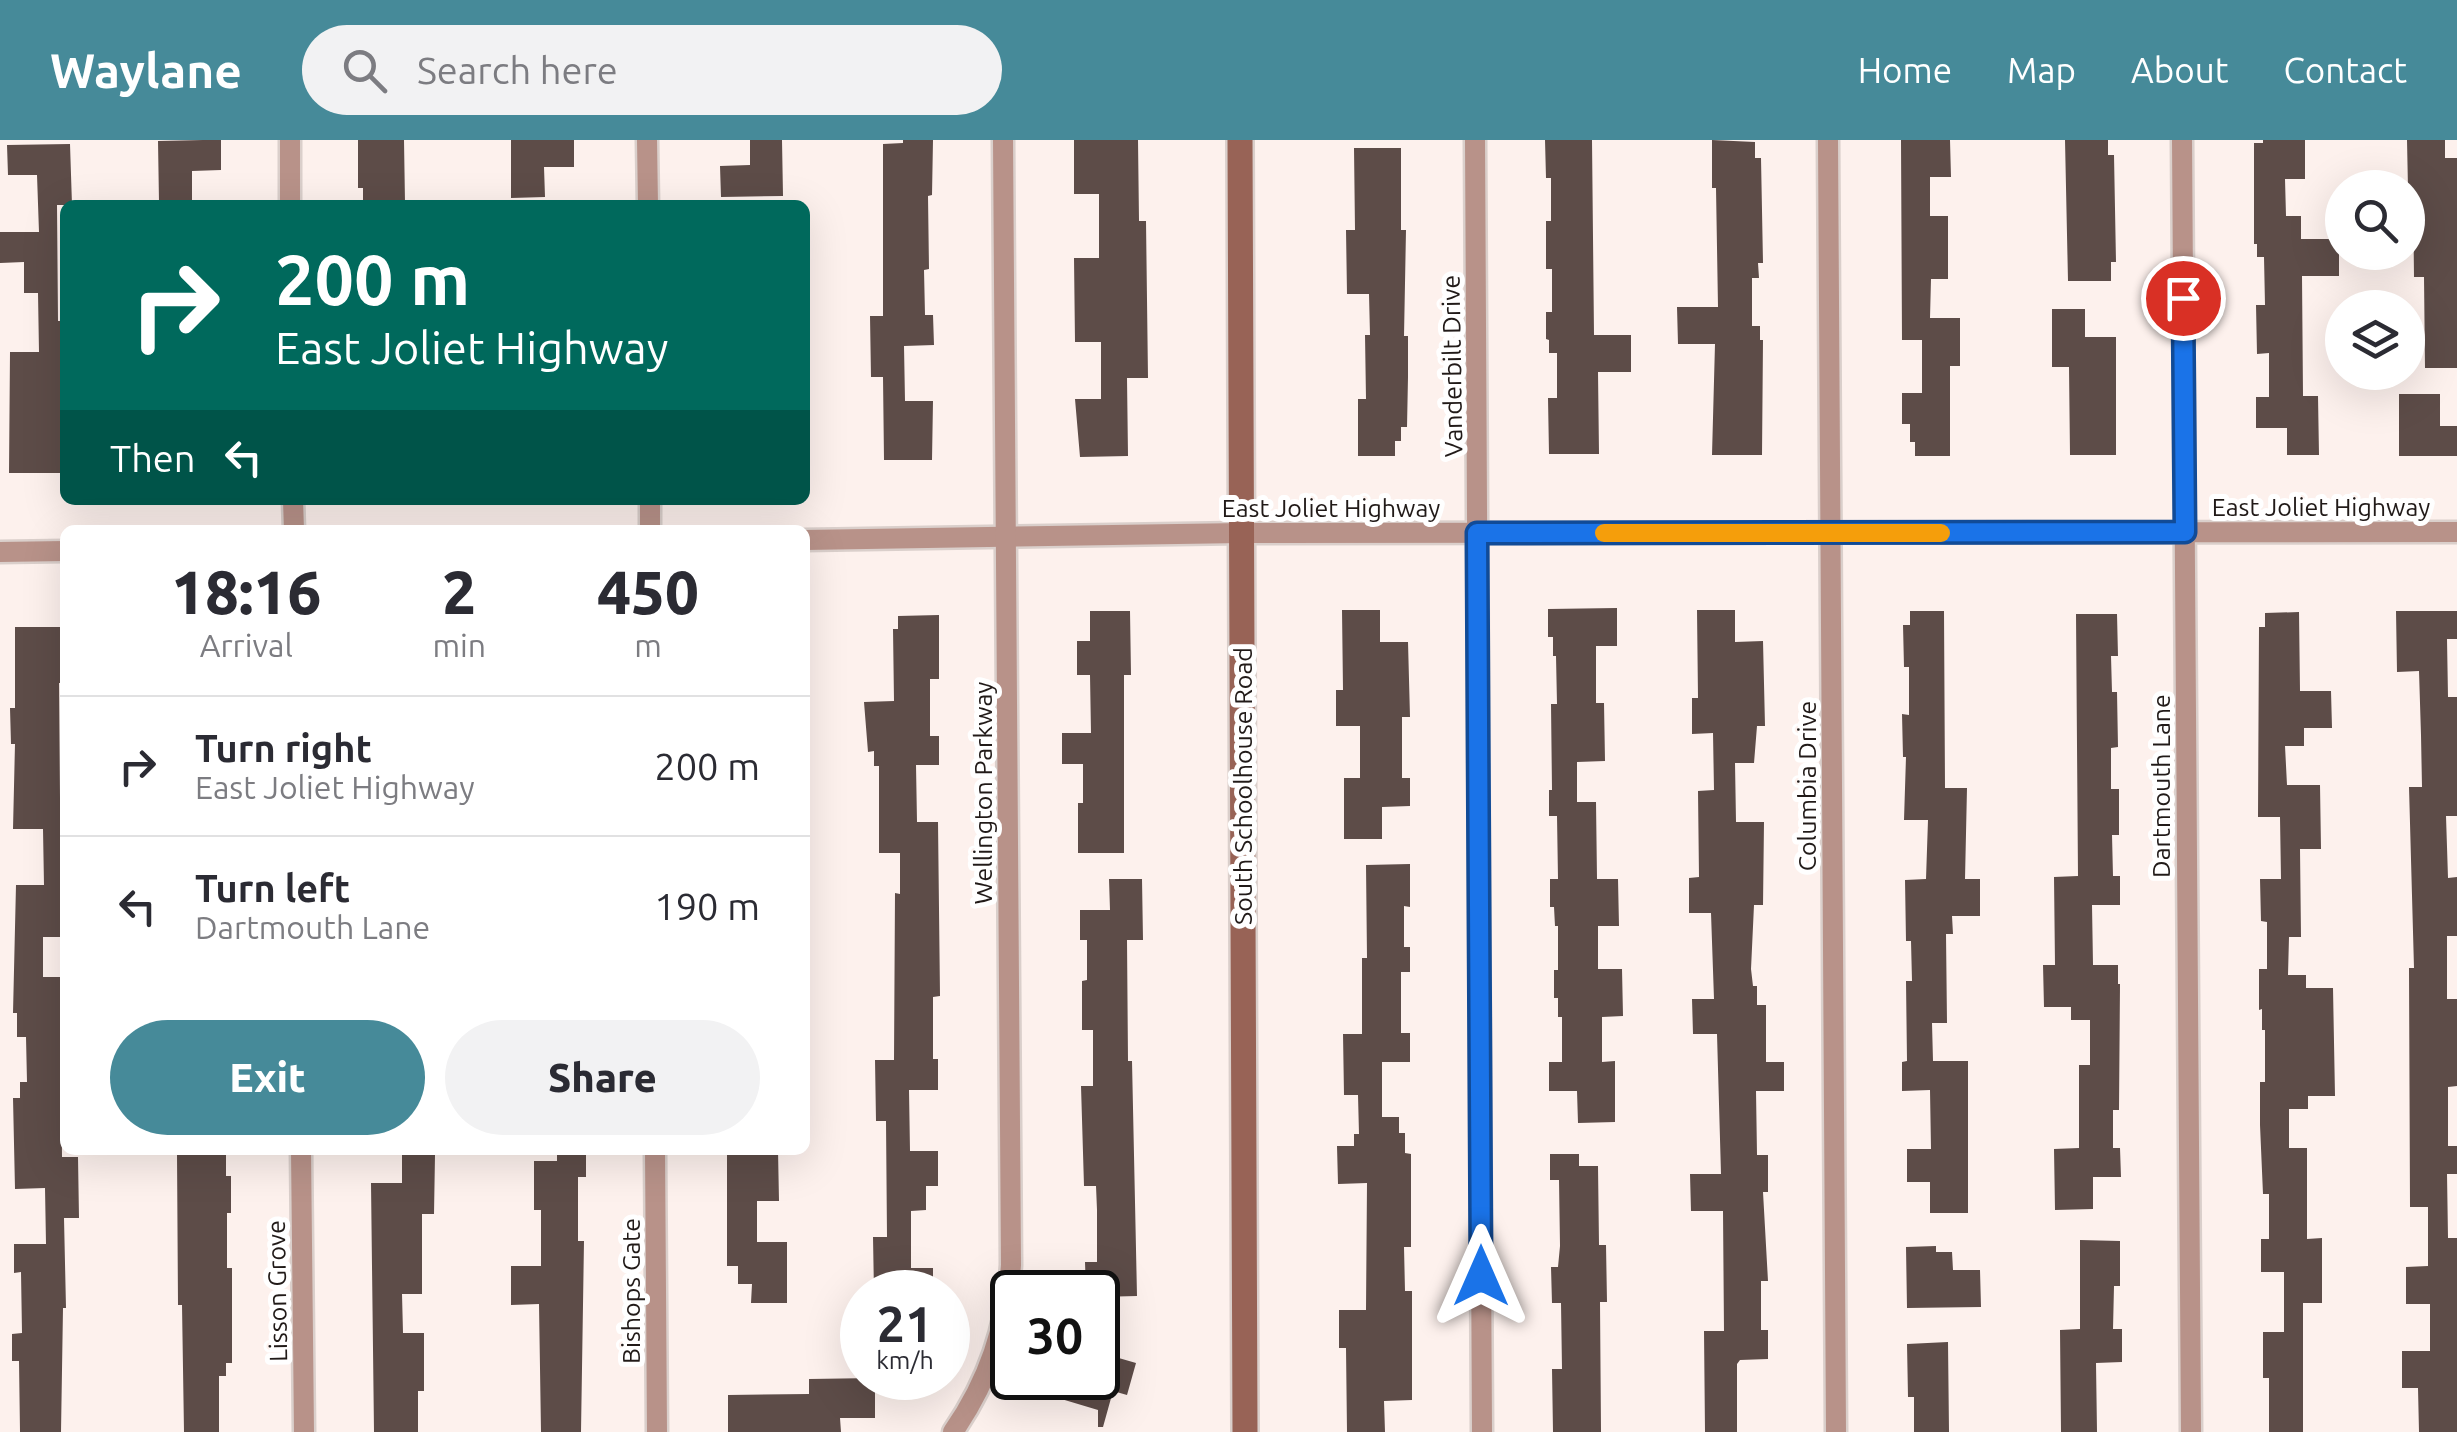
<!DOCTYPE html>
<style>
body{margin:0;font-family:Ubuntu,sans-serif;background:#f2f2f3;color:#2b2b33;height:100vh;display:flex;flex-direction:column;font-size:38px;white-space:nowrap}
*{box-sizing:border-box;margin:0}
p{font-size:32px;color:#7c7c81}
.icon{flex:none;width:55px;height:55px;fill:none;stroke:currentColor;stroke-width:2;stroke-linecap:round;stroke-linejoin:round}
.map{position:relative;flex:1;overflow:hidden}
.drawer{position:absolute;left:60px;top:385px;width:750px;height:630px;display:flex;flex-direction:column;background:#fff;border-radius:15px;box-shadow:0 10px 40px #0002}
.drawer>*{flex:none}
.guide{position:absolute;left:60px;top:60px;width:750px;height:305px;border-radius:15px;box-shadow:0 10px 40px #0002;background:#00695c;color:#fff;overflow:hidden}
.buttons{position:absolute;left:2325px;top:30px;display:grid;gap:20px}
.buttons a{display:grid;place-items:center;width:100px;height:100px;border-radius:50%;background:#fff;box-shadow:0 10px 40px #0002;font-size:50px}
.speed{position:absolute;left:840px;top:1130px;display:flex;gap:20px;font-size:50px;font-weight:700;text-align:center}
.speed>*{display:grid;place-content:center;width:130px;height:130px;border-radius:50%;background:#fff;box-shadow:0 10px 40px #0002;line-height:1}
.speed small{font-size:25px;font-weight:400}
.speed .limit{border:5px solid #111;border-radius:15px;background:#fff;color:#111}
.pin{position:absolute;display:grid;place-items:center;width:85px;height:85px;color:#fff;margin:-42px;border:5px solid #fff;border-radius:50%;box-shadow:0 2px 10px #0007}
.me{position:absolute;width:110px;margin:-55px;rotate:0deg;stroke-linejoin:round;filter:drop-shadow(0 0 8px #0008)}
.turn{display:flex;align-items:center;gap:35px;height:210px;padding:0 50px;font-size:45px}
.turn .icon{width:130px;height:130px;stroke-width:2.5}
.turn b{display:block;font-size:70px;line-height:85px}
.then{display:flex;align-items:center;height:95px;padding:0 50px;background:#0003;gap:20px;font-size:38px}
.eta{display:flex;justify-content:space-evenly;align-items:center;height:170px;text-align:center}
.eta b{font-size:60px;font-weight:800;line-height:70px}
.primary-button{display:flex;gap:20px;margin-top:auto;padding:20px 50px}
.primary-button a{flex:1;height:115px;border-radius:60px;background:#468a99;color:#fff;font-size:40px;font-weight:800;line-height:115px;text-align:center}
.primary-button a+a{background:#f2f2f3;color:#2b2b33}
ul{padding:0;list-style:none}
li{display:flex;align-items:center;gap:30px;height:140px;padding:0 50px;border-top:2px solid #e1e1e2}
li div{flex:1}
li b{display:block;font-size:38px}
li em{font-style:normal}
header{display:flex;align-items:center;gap:60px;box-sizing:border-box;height:140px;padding:0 50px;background:#468a99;color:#fff}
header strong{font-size:48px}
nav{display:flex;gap:55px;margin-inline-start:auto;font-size:35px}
.search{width:700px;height:90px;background:#f2f2f3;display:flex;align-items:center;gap:25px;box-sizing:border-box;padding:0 35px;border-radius:55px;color:#7c7c81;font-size:38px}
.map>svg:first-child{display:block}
</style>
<header>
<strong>Waylane</strong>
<div class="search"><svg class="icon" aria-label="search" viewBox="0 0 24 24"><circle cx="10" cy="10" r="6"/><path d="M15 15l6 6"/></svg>Search here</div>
<nav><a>Home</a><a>Map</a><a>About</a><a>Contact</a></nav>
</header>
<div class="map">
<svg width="2457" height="1292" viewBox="0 0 2457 1292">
<rect width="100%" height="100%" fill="#fdf1ed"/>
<!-- building -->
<g fill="#5d4c48">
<path d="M203,0H221V30L192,31V61L159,62L158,1Z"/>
<path d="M358,0H404L405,63H363V48H358Z"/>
<path d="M511,0H574V27H544L545,57L511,58Z"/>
<path d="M750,0H782L783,56L721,57L720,26L750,25Z"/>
<path d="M903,0H933L932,55L928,56L929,129L924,130L925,175H933L934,205L904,206L905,261H933L932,320H884L883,237H871L870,176H883V4L903,3Z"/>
<path d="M1074,0H1138L1139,81H1146L1148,238H1127L1128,316L1080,317L1075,259H1101V202H1075L1074,118H1099V54H1074Z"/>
<path d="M1545,0H1592L1594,195H1631V232H1598L1599,314H1549L1548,258H1557V213H1549V200L1546,199V172H1552V129H1546V81H1551V38H1546Z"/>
<path d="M1712,0L1755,2V18H1761L1763,123H1758L1759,138H1752V186H1760V200H1763L1762,315H1712L1715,204H1678L1677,167H1718L1716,48H1712Z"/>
<path d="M1901,0H1950L1951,37H1930V76H1948V139H1931L1930,178H1960V226H1950V316H1915V302H1910V284H1902V253H1922V200H1902Z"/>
<path d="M2065,0H2108V15H2114L2116,122H2111V141H2068Z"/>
<path d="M2263,0H2305V39H2285L2286,76H2301V99H2339V136H2302L2303,256H2318L2319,315H2287V288H2256V257H2269V213L2257,214L2256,165H2265L2264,117H2257V104H2254V3H2263Z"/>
<path d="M2407,0H2445V18H2457V228H2425L2424,137H2414L2413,48L2408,49Z"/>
<path d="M70,4L72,65H57L58,181H65V242H60V333H9L10,212H39L38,153H24V122L0,123V92H39L37,35H8L7,5Z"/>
<path d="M1354,8H1401V90H1406L1404,196H1408V237L1407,287H1401V301H1395V316H1358V259H1366L1365,195H1370L1369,154H1347L1346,90H1355Z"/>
<path d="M2052,169H2085V197H2116V315H2070L2069,227H2052Z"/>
<path d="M2399,254H2440V286H2457V316H2399Z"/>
<path d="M1617,468V506H1596V563H1604L1605,621L1577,622V662H1596L1597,739H1618L1619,786H1598V829H1622L1623,876L1602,877V922L1615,921V982L1578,983L1577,951H1549V922H1562V877H1558V858H1554V830H1558V786H1555L1554,767H1550V739H1558L1557,676H1549V650H1552L1551,564H1557L1556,516H1553V497H1548V469Z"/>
<path d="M1342,470H1380V502H1408L1410,577H1402V638H1410V666L1382,667V699H1344V638H1360V586H1336V550H1343Z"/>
<path d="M1697,470H1735V502L1763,501L1765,586H1757L1754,623H1735L1736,682H1764L1763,765H1754L1751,829L1753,846H1757V865H1766V922H1784V951H1756L1757,1015H1768V1052H1763L1768,1141H1761V1190H1768V1219L1740,1220L1737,1224V1292H1705L1704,1191H1724L1723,1071H1691L1690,1034H1721L1717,894H1693L1692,859H1714L1711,773H1689V738L1699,737L1698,651L1714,650L1713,593L1692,594V558H1698Z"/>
<path d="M1090,471H1130L1131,535H1124V713H1078V663H1083V624H1062V593H1091L1090,535H1077V501H1090Z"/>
<path d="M1910,471H1944L1945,648H1967L1965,739H1980V776H1952L1953,794H1946L1947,883H1932L1933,921H1968V1073H1930V1042H1907V1009H1931L1930,950L1902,951V922L1907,921L1906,841H1912L1911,801H1906L1905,740L1926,739L1928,680H1904L1906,617H1903L1902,574L1909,575V527H1904L1903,485H1910Z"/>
<path d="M2396,471H2457V499H2447L2448,557H2457V676H2446L2448,738L2457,737V796H2447V859H2457V946L2448,947V1006H2457V1034H2447L2448,1098H2457V1292H2419L2418,1248H2402V1211H2430V1164H2406V1127L2428,1126V1067H2410L2409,828H2414L2409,647H2422L2421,595L2419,531L2397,532Z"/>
<path d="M2299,472L2300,551H2331L2332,588H2304V606H2285L2287,645H2320L2321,709H2300L2301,797H2289L2288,835H2306V848H2333L2335,956H2308V969H2289V1008H2307V1099L2322,1098V1163H2303V1292H2269V1238H2263V1192H2284V1132H2261V1099H2269V1054H2263L2260,985V942H2265V890H2262V869L2259,870V829H2267V782L2261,781L2260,739H2281L2280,677H2258L2259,487H2265V473Z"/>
<path d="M2076,474H2117L2118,516H2111L2112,552H2117L2118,607L2111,608V649H2119V695H2112L2113,736H2120V765H2092L2093,825H2118V844H2120L2119,970H2113V1008H2120L2121,1037H2093V1069L2055,1070L2054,1009L2079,1008V925H2090V880H2071V867H2044L2043,825H2055L2054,737L2078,736Z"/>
<path d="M939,475V539H930V596H939V625H916L917,682H938L940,856L933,857V919H938V950H909L910,1011H938V1046H926V1070L911,1071V1128H933V1152H874L873,1097H887L886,981H876L875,920H894L895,753L900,754V713H879V626H874V611L868,612L864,562L894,561L893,489H898V476Z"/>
<path d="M15,487H64L65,543H59L60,658H65V797H43V837H65V896H61L62,1017H78L79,1078H64L66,1168H63L61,1292H20L19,1221H12V1194L22,1193L21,1132L14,1133V1104H46L45,1048L15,1049L13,958H20V942H27L26,897H17V873H13L16,745H44L43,689H13L15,604H11L10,568H15Z"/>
<path d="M1410,724V767L1404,766V807H1410V832H1401V893H1410V922H1382V977H1399V993H1405V1013L1411,1014V1107H1404L1405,1151H1412V1260L1384,1261L1385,1292H1347L1346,1208H1339V1170H1366L1367,1043L1338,1044L1337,1006H1354V994H1359L1358,955H1344L1343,894H1362V818H1367L1366,725Z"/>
<path d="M1109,739H1142L1143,800H1127L1128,921H1132L1137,1156L1098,1157V1152H1086L1085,1122H1097V1070L1096,1046H1084L1081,946H1093V890H1082V841L1087,840V800H1080V770H1110Z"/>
<path d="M557,1010H586V1037H578V1101H584L581,1292H541L539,1164L511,1165V1126H541V1070H534V1021H557Z"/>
<path d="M727,1010H778L779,1061H757V1102H787V1163H751L752,1144H738V1126H727Z"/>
<path d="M177,1014H226V1036H231V1073H227V1128H232V1223H226V1236H219V1292H184L182,1165H178Z"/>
<path d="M1550,1014H1579V1026H1598L1599,1105H1606L1607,1162H1600L1601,1292H1553L1552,1229H1562L1561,1163H1552L1551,1127H1558L1560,1106L1559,1040H1550Z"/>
<path d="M402,1015H435L434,1074H422V1154H402L403,1193H424V1251H418V1292H374L371,1043H402Z"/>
<path d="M2080,1100L2120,1101V1146H2114L2113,1189H2122V1222L2096,1223L2097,1292H2061L2060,1190L2080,1189Z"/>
<path d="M1936,1106V1112H1952L1953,1130H1980L1981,1167L1907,1168L1906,1107Z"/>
<path d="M1948,1202L1949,1292H1914V1257H1908L1907,1204Z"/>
<path d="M1098,1212L1136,1223L1127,1255L1113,1251L1103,1287H1098V1270L1058,1258L1064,1238H1098Z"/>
<path d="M875,1238V1278H840L841,1292H728V1255L809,1254V1239Z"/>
</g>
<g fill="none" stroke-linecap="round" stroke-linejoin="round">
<!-- street casing -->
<g stroke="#dacfcb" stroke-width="25">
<g id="street">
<path d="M290,0V65"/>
<path d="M647,0L648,65"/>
<path d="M1475,0L1482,1292"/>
<path d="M1828,0L1836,1292"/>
<path d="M2182,0L2191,1292"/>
<path d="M293,360L294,390"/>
<path d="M650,360V390"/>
<path d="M805,400L1242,393L2457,392"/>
<path d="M0,412L65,411"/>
<path d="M301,1010L304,1292"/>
<path d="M655,1010L657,1292"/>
<path d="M953,1292C989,1240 1006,1188 1011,1125L1003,0"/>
</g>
</g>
<!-- secondary casing -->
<g stroke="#dacfcb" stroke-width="30">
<path id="secondary" d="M1240,0L1245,1292"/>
</g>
<!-- street -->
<use href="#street" stroke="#b89289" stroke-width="20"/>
<!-- secondary -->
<use href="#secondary" stroke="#986356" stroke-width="25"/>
</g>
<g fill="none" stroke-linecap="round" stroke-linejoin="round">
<!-- route casing -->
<g stroke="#114b97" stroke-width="25">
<path id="route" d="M1481,1136L1477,393L2185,392L2183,158"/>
</g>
<!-- route -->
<use href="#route" stroke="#1a73e8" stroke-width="18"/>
<!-- slow -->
<path stroke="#f59e0b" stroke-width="18" d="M1604,393H1941"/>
</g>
<g text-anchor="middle" stroke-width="10" stroke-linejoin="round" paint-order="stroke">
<!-- street labels -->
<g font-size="25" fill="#211a18" stroke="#fff">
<text transform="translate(1452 226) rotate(-91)" y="9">Vanderbilt Drive</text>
<text x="2321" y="376">East Joliet Highway</text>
<text x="1331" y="377">East Joliet Highway</text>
<text transform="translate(1243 646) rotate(-90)" y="9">South Schoolhouse Road</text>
<text transform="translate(1807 646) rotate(-90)" y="9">Columbia Drive</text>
<text transform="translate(2161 646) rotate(-90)" y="9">Dartmouth Lane</text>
<text transform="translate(983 653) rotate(-90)" y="9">Wellington Parkway</text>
<text transform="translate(277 1151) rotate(-91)" y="9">Lisson Grove</text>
<text transform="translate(631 1151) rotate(-90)" y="9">Bishops Gate</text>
</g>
</g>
</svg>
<div class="buttons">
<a><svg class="icon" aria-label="search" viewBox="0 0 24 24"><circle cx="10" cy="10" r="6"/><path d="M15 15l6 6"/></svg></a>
<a><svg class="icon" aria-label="layers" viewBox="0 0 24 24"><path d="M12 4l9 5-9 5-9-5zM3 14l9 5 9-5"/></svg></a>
</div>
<div class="speed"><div>21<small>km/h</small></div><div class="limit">30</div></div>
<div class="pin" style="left:2183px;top:158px;background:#d93025"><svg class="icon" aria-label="arrive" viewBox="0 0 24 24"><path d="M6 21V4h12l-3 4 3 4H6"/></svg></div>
<svg class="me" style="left:1481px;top:1136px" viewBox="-20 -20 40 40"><path d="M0-17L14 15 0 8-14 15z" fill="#1a73e8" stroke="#fff" stroke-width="4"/></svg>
<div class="guide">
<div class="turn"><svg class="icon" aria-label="right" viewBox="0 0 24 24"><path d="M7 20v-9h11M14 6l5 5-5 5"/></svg><div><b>200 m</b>East Joliet Highway</div></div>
<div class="then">Then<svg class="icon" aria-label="left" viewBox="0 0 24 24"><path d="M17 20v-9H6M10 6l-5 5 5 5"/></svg></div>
</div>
<section class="drawer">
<div class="eta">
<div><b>18:16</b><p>Arrival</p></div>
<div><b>2</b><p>min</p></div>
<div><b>450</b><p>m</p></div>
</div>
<ul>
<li><svg class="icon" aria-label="right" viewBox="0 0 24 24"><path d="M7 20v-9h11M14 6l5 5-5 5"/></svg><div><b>Turn right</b><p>East Joliet Highway</p></div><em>200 m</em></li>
<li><svg class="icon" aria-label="left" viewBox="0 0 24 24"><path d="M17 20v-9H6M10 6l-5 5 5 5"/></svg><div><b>Turn left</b><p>Dartmouth Lane</p></div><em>190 m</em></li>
</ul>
<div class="primary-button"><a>Exit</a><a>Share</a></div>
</section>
</div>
